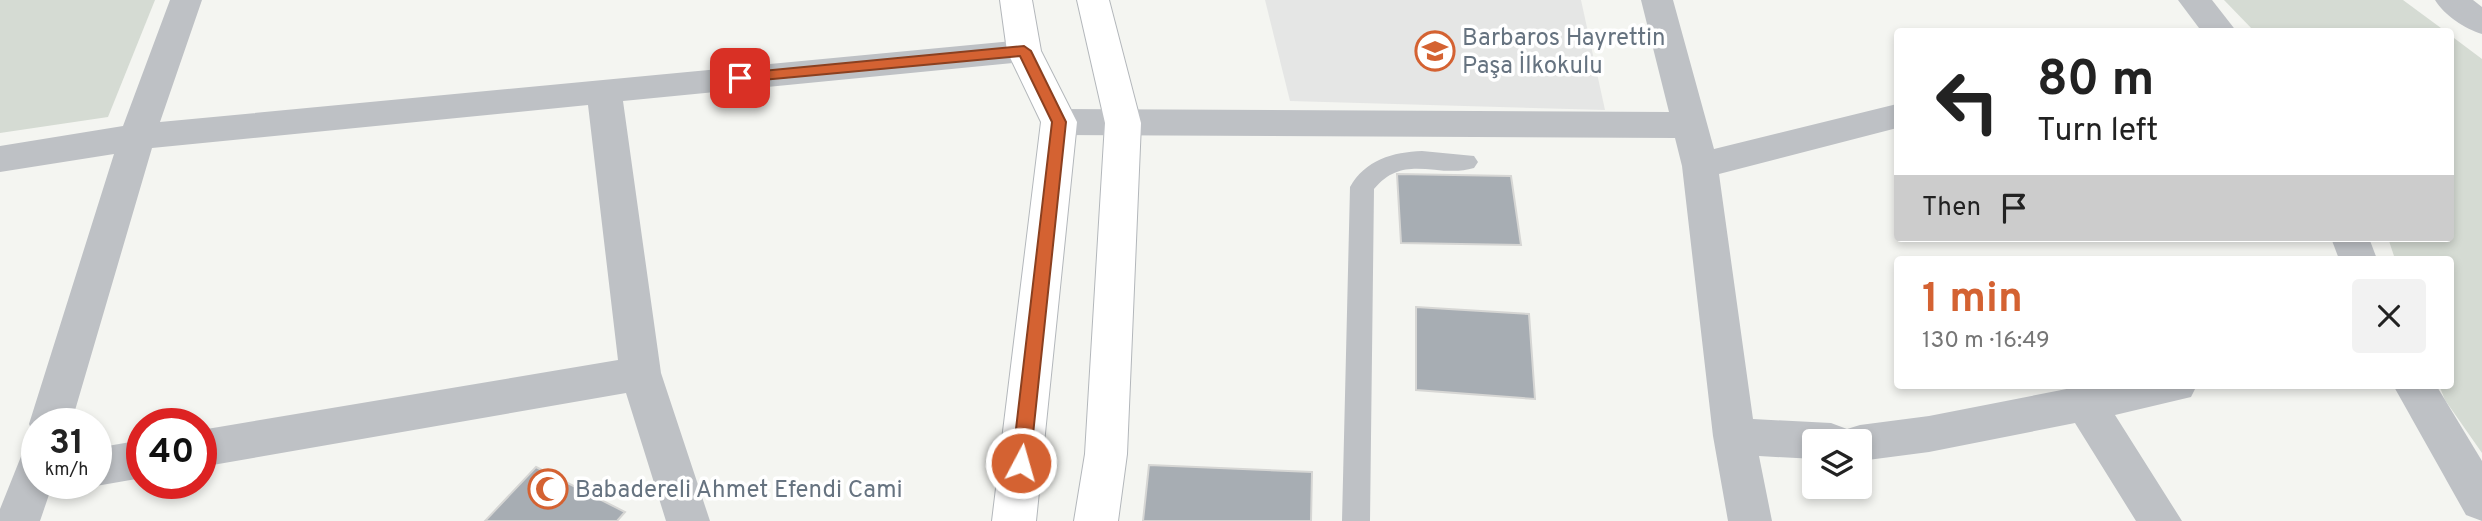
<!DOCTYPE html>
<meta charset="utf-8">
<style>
body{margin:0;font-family:Overpass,sans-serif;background:#f2f2f2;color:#222;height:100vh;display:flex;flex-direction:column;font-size:26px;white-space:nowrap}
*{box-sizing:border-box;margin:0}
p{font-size:23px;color:#767676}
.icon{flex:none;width:38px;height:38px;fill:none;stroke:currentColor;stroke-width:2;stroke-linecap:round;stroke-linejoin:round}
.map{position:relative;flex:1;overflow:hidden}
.drawer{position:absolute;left:1894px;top:256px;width:560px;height:133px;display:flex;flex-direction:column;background:#fff;border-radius:7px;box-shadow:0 4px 10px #0003}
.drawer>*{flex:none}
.banner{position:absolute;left:1894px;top:28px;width:560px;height:214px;border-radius:7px;box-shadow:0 4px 10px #0003;background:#fff;color:#222;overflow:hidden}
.buttons{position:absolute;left:1802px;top:429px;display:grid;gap:14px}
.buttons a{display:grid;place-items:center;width:70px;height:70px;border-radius:7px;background:#fff;box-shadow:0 4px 10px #0003;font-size:35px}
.speed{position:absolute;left:21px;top:408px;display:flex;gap:14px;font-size:35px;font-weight:700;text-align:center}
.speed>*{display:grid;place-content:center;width:91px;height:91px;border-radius:50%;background:#fff;box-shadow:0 4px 10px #0003;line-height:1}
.speed small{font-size:18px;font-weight:400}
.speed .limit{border:10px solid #d22;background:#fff;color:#111}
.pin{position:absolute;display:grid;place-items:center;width:60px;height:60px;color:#fff;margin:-30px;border-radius:14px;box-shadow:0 4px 10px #0006}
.me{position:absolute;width:77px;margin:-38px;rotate:6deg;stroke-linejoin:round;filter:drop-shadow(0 0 5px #0008)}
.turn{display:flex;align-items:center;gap:24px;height:147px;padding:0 28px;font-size:32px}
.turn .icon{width:91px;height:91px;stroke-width:2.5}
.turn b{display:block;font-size:49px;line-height:60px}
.then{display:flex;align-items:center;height:66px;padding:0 28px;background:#0003;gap:14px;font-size:26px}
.round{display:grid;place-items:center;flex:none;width:74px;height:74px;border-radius:7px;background:#f2f2f2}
.head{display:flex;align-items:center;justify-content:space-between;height:119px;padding:0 28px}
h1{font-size:42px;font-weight:700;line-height:52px;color:#d46232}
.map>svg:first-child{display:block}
</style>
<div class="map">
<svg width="2482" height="521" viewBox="0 0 2482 521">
<rect width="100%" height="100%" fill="#f4f5f1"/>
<!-- built -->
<path fill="#e5e6e5" d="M1265,0H1581L1605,110L1290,101Z"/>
<!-- green -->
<g fill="#d5dbd3">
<path d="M0,0H155L108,117L0,133Z"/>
<path d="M2224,0H2403L2445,31H2254Z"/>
<path d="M2450,35L2482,59V453L2445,400L2439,385H2450V259H2395L2388,238H2450Z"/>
</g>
<!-- building -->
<g fill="#a7adb3" stroke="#d6d6d4" stroke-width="2">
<path d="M1397,174L1511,176L1521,245L1401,243Z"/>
<path d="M1416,307L1529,314L1535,399L1416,390Z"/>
<path d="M1149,465L1312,472L1311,521H1143Z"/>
<path d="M536,467L625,512L617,521H485Z"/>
</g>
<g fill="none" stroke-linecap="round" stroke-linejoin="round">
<!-- secondary casing -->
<g stroke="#b3b7bb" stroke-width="2">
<g id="secondary">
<path d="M1000,0H1032L1041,51L1077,122L1036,521H992L1041,122L1007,51Z"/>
<path d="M1077,0H1109L1141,123L1127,454L1118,521H1074L1085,454L1105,123Z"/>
</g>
</g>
<!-- lane -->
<path fill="#bec1c5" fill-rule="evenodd" d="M1422,151L1474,156L1478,162L1474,168C1438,179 1404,152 1374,189L1370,521H1342L1350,187C1365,160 1393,152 1422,151Z"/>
<!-- street -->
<g fill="#bec1c5" fill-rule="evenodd">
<path d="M170,0H202L160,122L1024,40L1036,43L1041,51L1036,59L1024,62L623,101L661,373L710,521H666L626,393L201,467V430L618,360L588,105L152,148L71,424H37L35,437L29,424L114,154L0,172V146L123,126Z"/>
<path d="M1641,0H1673L1714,149L1897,104V128L1719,174L1753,419L1831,423L1847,429L1860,425L1929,416L2087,385H2197L2191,397L2115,415L2182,521H2136L2075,423L1929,452L1860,461V441H1815V459L1759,456L1772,521H1728L1713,436L1682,166L1675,138L1059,135L1047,131L1041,122L1047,113L1059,109L1669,112Z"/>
<path d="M2178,0H2212L2237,32H2202Z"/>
<path d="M2435,0H2473L2482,7V34C2465,29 2444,15 2435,0Z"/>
<path d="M2331,238H2369L2377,259H2339Z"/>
<path d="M2393,385H2436L2482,461V521L2466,515Z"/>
<path d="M142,440V478L96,486L88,483H96V448Z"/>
<path d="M37,448V483H53L40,521H0V509L22,454Z"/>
</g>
<!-- secondary -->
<use href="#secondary" fill="#fff" fill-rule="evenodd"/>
</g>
<!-- route -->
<path fill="#d46232" stroke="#8a4020" stroke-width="2" d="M1024,46L1031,51L1066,122L1030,463L1027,468L1021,470L1014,468L1012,463L1052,122L1020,56L740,82L733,78L740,73Z"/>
<!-- icons -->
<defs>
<g id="school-ring" transform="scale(2.0125)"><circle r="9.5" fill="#fff" stroke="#d46232" stroke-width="1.5"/><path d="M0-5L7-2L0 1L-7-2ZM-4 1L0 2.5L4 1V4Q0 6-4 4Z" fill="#d46232"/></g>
<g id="mosque-ring" transform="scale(2.0125)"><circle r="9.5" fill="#fff" stroke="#d46232" stroke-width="1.5"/><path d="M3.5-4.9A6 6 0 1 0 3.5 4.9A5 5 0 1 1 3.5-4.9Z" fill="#d46232"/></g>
</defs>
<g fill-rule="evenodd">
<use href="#school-ring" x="1435" y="51"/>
<use href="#mosque-ring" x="548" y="489"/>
</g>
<g text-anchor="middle" stroke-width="7" stroke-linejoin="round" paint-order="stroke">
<!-- poi labels -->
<g font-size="24" fill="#667380" stroke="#fff" text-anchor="start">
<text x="1462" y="45">Barbaros Hayrettin<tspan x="1462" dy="28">Paşa İlkokulu</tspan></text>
<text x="575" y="497">Babadereli Ahmet Efendi Cami</text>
</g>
</g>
</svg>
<div class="buttons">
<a><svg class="icon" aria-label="layers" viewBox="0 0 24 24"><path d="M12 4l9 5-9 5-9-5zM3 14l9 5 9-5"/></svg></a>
</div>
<div class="speed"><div>31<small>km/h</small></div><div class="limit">40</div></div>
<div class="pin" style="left:740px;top:78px;background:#d93025"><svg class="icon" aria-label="arrive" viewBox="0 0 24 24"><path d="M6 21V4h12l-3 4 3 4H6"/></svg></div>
<svg class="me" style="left:1021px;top:463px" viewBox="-20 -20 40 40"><circle r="17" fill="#d46232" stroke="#fff" stroke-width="3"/><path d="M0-11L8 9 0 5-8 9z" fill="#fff"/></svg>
<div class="banner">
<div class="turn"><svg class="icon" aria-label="left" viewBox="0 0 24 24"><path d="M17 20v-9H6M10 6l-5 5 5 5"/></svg><div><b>80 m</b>Turn left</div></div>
<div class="then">Then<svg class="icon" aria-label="arrive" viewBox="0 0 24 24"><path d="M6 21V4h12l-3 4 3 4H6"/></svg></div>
</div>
<section class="drawer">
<div class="head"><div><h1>1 min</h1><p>130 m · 16:49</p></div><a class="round"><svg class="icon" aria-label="close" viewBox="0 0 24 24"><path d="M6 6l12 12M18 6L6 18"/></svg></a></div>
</section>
</div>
